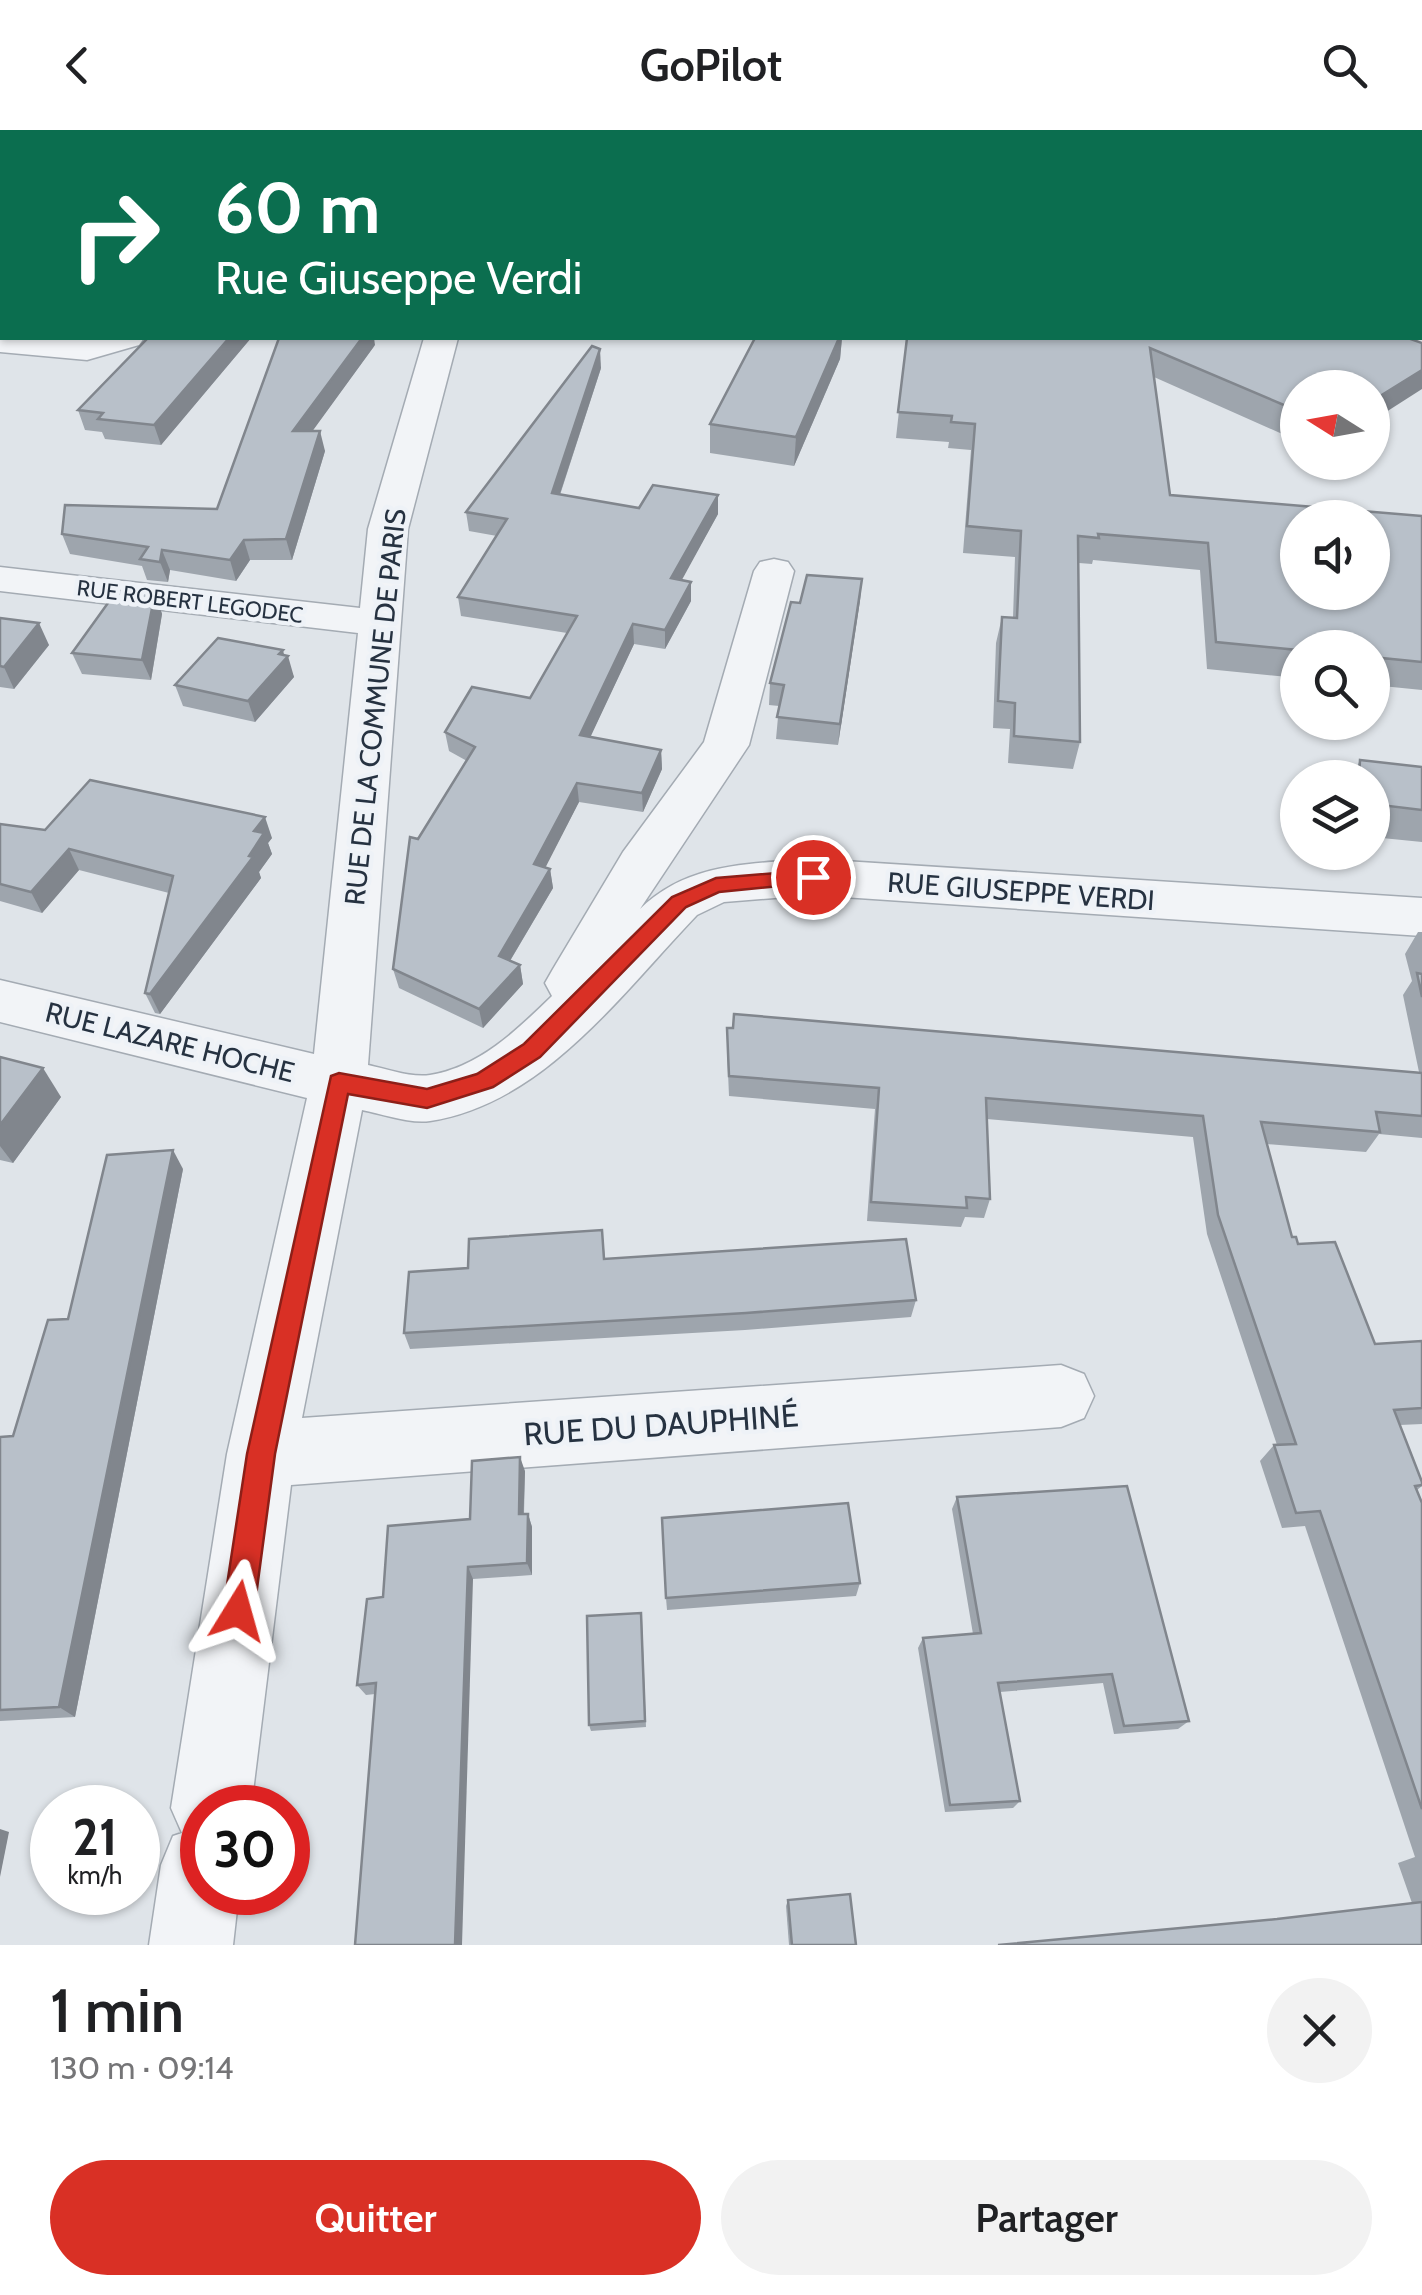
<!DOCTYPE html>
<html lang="fr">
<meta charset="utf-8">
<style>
body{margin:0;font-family:Cabin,sans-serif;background:#f2f2f2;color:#202124;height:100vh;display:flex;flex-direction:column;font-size:38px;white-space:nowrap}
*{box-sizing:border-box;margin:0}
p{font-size:32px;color:#757577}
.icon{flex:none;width:55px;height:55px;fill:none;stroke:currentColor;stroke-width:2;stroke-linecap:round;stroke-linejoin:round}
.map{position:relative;height:1815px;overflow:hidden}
.side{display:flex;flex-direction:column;background:#fff;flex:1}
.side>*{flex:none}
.top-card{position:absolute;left:0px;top:0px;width:1422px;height:210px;box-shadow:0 2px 8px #0004;background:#0b6e4f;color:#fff;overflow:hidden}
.needle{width:65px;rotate:281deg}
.tools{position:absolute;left:1280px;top:240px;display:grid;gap:20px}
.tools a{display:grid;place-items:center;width:110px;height:110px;border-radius:50%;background:#fff;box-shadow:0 2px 8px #0004;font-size:50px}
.speed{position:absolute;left:30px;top:1655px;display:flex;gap:20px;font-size:50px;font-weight:700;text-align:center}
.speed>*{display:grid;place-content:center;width:130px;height:130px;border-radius:50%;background:#fff;box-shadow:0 2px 8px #0004;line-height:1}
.speed small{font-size:25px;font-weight:400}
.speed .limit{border:15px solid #d22;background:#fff;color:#111}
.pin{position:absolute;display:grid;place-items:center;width:85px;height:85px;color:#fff;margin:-42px;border:5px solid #fff;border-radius:50%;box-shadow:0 2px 10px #0007}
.me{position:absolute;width:110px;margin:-55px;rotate:8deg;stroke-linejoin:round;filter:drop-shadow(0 0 8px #0008)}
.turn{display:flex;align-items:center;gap:35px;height:210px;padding:0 50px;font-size:45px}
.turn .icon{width:130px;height:130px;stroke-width:2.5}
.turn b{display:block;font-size:70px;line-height:85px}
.round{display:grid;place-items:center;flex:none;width:105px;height:105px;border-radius:52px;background:#f2f2f2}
.overview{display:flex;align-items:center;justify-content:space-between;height:170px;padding:0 50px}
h1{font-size:60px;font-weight:600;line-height:75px}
.button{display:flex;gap:20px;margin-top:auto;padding:20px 50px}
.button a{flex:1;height:115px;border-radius:60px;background:#d93025;color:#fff;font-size:40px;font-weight:600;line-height:115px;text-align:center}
.button a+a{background:#f2f2f2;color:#202124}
header{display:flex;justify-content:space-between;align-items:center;height:130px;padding:0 50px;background:#fff;font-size:45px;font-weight:600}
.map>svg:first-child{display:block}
</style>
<header><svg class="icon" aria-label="back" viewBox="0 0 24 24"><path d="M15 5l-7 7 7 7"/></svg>GoPilot<svg class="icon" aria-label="search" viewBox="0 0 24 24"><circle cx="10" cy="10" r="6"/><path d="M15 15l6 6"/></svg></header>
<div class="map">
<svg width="1422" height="1815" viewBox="0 0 1422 1815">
<rect width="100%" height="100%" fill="#dfe4e9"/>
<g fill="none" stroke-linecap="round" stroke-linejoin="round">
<!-- minor casing -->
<g stroke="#a4abb3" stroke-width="3">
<g id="minor">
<path d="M1420,193L1422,194V214L1407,208H1420Z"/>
<path d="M0,202L2,208H144L139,215L87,230L0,222Z"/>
<path d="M424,208H458L408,399L368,935C387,939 412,948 430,945C480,937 518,899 552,866L545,853L553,839L623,722L704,612L754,441L760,432L774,429L788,432L794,441L749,615L640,779C688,732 750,734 813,729L1422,768V806L813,765L724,772L697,785C622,863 543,974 430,991C410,994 382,984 362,980L302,1288L1061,1235L1084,1244L1094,1266L1084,1288L1061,1297L291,1355L251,1678H202V1762H239L233,1815H149L161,1735L173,1706L182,1703L171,1678L227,1324L307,968L0,892V850L314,924L358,503L0,461V437L360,478L368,399Z"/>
</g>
</g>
<!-- minor -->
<use href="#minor" fill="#f2f4f7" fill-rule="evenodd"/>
</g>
<!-- wall -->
<g fill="#9ea5ad">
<path d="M0,0H666L661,2H2V151H0Z"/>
<path d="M756,0H1257L1265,2H749Z"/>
<path d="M148,208H251L161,315L105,309L102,302L85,300L78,280Z"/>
<path d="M755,208H842L840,229L794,336L710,323V294Z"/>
<path d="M907,208H1408L1298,258V311L1154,247L1170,365L1422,386V560L1372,555V518H1298V548L1207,539L1200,440L1093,430L1092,434L1079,433L1080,612L1073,639L1008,633L1010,599L993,598L996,513L1002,487L1013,488L1015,427L963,423L971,320L948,318L949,312L896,308Z"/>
<path d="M375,215L312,301L325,321L292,430H250L236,451L170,440L168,452L147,450L142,436L70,424L62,404L217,379Z"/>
<path d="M601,238L560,365L639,378L718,365V384L681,450L691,452V471L665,519L634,514L590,607L661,620L662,639L643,682L579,672L545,737L550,739L553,758L510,831L520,835L523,854L483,898L399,858L393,839L418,709L467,631L449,621L445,602L530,568L567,503L461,486L458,467L497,406L469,401L466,382Z"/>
<path d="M862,449L838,615L776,609L779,576L769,575L770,553L800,473Z"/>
<path d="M155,463L162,484L151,550L82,544L72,523Z"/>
<path d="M0,488L49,515L14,559L0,557Z"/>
<path d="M284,525L294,547L255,592L183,576L175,555Z"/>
<path d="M1360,630L1422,637V712L1372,707V648H1352Z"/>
<path d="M0,694L45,700L272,708L268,713L272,724L259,742L261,748L160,884L155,883L145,863L169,763L79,740L42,783L0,771Z"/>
<path d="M1418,802H1422V1008L1379,1004L1366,1022L1267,1014L1292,1107L1375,1214L1422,1211V1294L1400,1295L1422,1352V1356L1417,1360L1422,1373V1815L1277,1789L1412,1773L1398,1733L1415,1727L1305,1396L1282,1398L1260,1331L1274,1315H1277L1207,1104L1193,1007L987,989L990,1069L984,1088L965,1087L961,1097L867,1091L875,979L729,966L727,919V898L1419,942L1403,865L1412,851L1405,824Z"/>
<path d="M0,927L61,967L13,1033L0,1030Z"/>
<path d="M183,1039L75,1587L0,1591V1307L13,1306L68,1189Z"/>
<path d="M604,1118L605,1129L916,1170L911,1187L745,1200L410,1219L404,1203L468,1138Z"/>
<path d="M525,1341L524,1384H528L532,1397V1445L473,1449L375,1564L366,1565L357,1555L383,1467Z"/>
<path d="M957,1367L1189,1591L1178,1599L1114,1604L1103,1553L1000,1562L1020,1671L1013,1678L945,1682L918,1518L923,1508L973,1504L952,1379Z"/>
<path d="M860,1453L856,1466L667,1480L666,1468Z"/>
<path d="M642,1489L646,1597L591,1601L589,1595Z"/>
<path d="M788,1770L856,1815H789L786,1776Z"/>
</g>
<!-- shaded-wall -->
<g fill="#81868d">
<path d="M636,0H666L661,2H632Z"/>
<path d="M994,0H1028V2H987Z"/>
<path d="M1422,136V155L1420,157V137Z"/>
<path d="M229,208H251L161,315L154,295Z"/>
<path d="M362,208H374L375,215L298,321L293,301Z"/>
<path d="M839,208H842L840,229L794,336L796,307Z"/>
<path d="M600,219L601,238L554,382L552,363Z"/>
<path d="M1422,240V259L1372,291V271Z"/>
<path d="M320,301L325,321L292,430L286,409Z"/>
<path d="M718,365V384L672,468L671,448Z"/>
<path d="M244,410L250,430L236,451L230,430Z"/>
<path d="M162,420L170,440L168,452L160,432Z"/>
<path d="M862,449L860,471L838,615L840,594Z"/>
<path d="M691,452V471L665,519V500Z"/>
<path d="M155,463L162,484L151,550L142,530Z"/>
<path d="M39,493L49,515L14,559L4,537Z"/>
<path d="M633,494L634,514L582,625L580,605Z"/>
<path d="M283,520L285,529L288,526L294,547L255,592L248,571Z"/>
<path d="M661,620L662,639L643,682L642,663Z"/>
<path d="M577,653L579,672L537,754L534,734Z"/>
<path d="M265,687L272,708L268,713L272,724L259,742L261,748L160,884L150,864L249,726L254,701Z"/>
<path d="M69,719L79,740L42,783L31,762Z"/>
<path d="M550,739L553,758L502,844L499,826Z"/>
<path d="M520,835L523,854L483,898L479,879Z"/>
<path d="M43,938L61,967L13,1033L0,1016V995Z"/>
<path d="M173,1020L183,1039L75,1587L59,1577Z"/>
<path d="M520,1327L525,1341L523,1397L519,1384Z"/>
<path d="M528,1384L532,1397V1445L527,1433Z"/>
<path d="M468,1437L473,1449L462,1815H455Z"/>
<path d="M0,1699L9,1702L0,1747Z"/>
</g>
<!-- building -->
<g fill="#b8c0c9" stroke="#81868d" stroke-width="2.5" fill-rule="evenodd">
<path d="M0,0H636L632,2H2V133L0,132Z"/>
<path d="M756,0H931L930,2H749Z"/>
<path d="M932,0H994L987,2H932Z"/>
<path d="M1068,0H1257L1265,2H1075Z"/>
<path d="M1420,55L1422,56V136L1420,137Z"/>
<path d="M148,208H229L154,295L98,289L103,283L78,280Z"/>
<path d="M279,208H362L293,301H320L286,409L244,410L230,430L162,420L160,432L140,429L148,417L62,404L65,375L217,379Z"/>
<path d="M755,208H839L796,307L710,294Z"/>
<path d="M907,208H1408L1422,213V240L1372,271V258H1298V281L1150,218L1170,365L1422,386V532L1372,527V518H1298V520L1216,512L1208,413L1098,404L1099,408L1078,406L1080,612L1014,606L1015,573L998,571L1002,487L1017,488L1021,401L967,396L975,294L951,292L952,286L898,282ZM1298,388H1372V462H1298Z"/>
<path d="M592,216L600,219L552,363L639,378L653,355L718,365L671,448L691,452L665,500L633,494L580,605L661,620L642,663L577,653L534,734L550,739L499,826L520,835L479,879L393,839L410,707L418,709L475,617L445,602L472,557L530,568L577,486L458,467L507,389L466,382Z"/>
<path d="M807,445L862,449L840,594L777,587L784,555L770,553L791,472L800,473Z"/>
<path d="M118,459L155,463L142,530L72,523Z"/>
<path d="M0,488L39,493L4,537L0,536Z"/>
<path d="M218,508L283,520L279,524L288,526L248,571L175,555Z"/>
<path d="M1360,630L1422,637V680L1372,674V648H1359Z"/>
<path d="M90,650L265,687L254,701L264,703L249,726L253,727L150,864L145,863L173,746L69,719L31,762L0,754V694L45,700Z"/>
<path d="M1417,843L1422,844V867Z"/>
<path d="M734,884L1422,943V986L1376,982L1380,1002L1261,992L1292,1107H1296L1298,1114L1335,1112L1375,1214L1422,1211V1278L1394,1280L1422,1352V1355L1415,1356L1422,1373V1679L1320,1381L1296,1383L1274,1315L1296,1314L1218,1085L1203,986L986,968L990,1069L966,1067L967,1078L871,1072L879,958L729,946L727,898H733Z"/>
<path d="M0,927L43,938L0,995Z"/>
<path d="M173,1020L59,1577L0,1580V1307L13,1306L48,1190L68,1189L107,1025Z"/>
<path d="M602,1100L604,1129L906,1109L916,1170L746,1183L404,1203L409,1142L468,1138L469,1109Z"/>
<path d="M520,1327L519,1384H528L527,1433L468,1437L455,1815H355L376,1553L357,1555L367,1469L383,1467L388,1396L470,1389L472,1331Z"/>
<path d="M1127,1356L1189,1591L1124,1596L1112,1544L998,1553L1020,1671L950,1675L923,1508L981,1503L957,1367Z"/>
<path d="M848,1373L860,1453L666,1468L662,1388Z"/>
<path d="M641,1483L645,1591L589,1595L587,1486Z"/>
<path d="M850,1764L856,1815H792L788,1770Z"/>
<path d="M1422,1772V1815H998L1277,1789Z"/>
</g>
<!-- route -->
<path fill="#d93025" stroke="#8d1f18" stroke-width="2.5" d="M813,740L823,747L820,752L719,762L686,777L540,927L493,957L427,978L348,964L275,1324L254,1481L249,1492L238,1496L228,1492L223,1481L247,1324L331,946L339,943L427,959L477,944L524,914L672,767L716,748Z"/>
<g text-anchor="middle" stroke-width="9" stroke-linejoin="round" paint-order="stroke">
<!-- far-street labels -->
<g font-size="22" fill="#263241" stroke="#eef2f7">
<text transform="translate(190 471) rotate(7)" y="8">RUE ROBERT LEGODEC</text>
</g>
<!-- street labels -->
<g font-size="28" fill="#263241" stroke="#eef2f7">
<text transform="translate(375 577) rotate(-84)" y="10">RUE DE LA COMMUNE DE PARIS</text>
<text transform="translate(1021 761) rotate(4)" y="10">RUE GIUSEPPE VERDI</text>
<text transform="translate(170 912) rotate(14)" y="10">RUE LAZARE HOCHE</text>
</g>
<!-- near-street labels -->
<g font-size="32" fill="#263241" stroke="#eef2f7">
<text transform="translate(661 1295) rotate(-4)" y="11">RUE DU DAUPHINÉ</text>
</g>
</g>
</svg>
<div class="tools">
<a><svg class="needle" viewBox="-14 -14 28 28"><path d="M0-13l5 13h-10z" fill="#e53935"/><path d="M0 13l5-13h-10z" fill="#757577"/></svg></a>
<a><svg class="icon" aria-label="sound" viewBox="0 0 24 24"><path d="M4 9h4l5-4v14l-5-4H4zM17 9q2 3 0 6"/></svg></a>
<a><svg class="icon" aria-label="search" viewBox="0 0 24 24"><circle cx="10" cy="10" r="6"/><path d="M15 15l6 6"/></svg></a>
<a><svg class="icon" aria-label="layers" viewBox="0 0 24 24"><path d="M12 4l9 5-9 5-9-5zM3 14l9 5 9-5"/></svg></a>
</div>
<div class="speed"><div>21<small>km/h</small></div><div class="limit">30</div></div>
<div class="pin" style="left:813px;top:747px;background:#d93025"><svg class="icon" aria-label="arrive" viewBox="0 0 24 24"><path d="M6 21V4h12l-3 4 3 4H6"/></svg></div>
<svg class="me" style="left:238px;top:1481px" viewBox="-20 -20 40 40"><path d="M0-17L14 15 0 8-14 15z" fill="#d93025" stroke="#fff" stroke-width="4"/></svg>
<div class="top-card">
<div class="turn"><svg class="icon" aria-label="right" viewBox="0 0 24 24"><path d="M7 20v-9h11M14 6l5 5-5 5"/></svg><div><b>60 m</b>Rue Giuseppe Verdi</div></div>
</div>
</div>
<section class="side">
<div class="overview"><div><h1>1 min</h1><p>130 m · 09:14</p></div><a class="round"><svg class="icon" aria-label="close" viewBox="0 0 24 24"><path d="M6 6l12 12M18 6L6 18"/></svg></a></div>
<div class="button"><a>Quitter</a><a>Partager</a></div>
</section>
